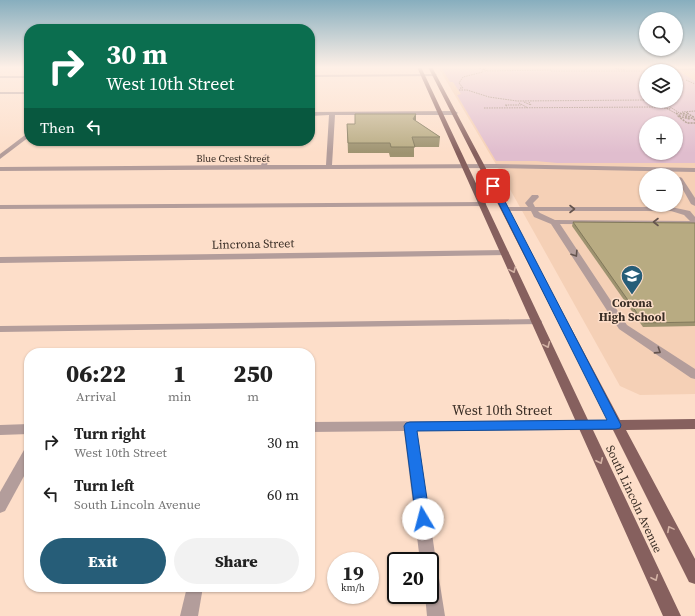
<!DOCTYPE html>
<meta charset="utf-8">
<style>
body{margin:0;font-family:"Source Serif 4",serif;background:#f2f2f2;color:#222;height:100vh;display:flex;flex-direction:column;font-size:15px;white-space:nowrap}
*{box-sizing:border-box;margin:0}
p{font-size:13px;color:#767676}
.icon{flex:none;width:22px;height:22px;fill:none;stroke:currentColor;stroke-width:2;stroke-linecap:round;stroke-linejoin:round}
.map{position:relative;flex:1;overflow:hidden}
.details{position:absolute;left:24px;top:348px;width:291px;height:244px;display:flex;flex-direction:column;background:#fff;border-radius:16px;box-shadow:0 1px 3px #0004}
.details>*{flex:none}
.top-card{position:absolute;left:24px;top:24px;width:291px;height:122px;border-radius:16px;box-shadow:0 1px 3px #0004;background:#0b6e4f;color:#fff;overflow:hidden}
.buttons{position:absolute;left:639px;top:12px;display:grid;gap:8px}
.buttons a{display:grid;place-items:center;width:44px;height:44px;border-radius:50%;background:#fff;box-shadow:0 1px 3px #0004;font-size:20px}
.speed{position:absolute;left:327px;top:552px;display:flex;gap:8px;font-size:20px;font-weight:700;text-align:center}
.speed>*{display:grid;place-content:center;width:52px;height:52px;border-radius:50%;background:#fff;box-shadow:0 1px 3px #0004;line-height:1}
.speed small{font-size:10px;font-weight:400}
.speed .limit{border:2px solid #111;border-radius:6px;background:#fff;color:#111}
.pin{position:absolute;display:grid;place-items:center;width:34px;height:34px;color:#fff;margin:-17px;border-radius:8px;box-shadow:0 2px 6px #0006}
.me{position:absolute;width:44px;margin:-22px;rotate:352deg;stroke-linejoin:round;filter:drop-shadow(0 0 3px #0008)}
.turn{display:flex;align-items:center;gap:14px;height:84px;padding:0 16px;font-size:18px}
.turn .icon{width:52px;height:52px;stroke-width:2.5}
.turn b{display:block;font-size:28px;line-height:34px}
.then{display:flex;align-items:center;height:38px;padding:0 16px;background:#0003;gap:8px;font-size:15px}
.eta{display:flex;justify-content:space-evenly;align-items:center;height:68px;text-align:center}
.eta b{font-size:24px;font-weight:800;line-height:28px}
.cta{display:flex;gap:8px;margin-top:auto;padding:8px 16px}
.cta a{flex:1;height:46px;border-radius:24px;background:#265d78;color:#fff;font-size:16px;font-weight:800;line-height:46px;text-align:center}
.cta a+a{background:#f2f2f2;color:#222}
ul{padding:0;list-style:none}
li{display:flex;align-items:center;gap:12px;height:52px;padding:0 16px}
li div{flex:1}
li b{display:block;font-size:15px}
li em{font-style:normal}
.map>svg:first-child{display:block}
</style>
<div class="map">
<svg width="695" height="616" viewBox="0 0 695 616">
<rect width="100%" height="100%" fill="#fddec9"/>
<!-- built -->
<path fill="#f5d0b6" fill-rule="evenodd" d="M438,67H695V394L640,395L620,386L497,166ZM646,71H676V101H646ZM646,123H676V153H646ZM646,175H676V205H646Z"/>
<!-- green -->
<path fill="#e0bdce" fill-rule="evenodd" d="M441,67H657L666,71H646V101H676V72H680L695,81V163H557L536,161H496L457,95L461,94L453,82H450ZM646,123H676V153H646Z"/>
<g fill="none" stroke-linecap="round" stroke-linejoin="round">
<!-- path-far1 -->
<g stroke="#927d6f" stroke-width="1" stroke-dasharray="1.5 1" stroke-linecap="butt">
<path d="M480,69L479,68L485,70L483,68H485L487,71"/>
<path d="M619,70L615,68L625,70"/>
<path d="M482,71L552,70"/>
<path d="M551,71H652"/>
<path d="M686,80L695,84"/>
<path d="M460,88H463L459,83L463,77L483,72"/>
<path d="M459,90H467L489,97L517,101L646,100"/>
<path d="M652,101L660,105L655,101H661"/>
<path d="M661,101L681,114"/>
<path d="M524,102L531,105L529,102"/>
<path d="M519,103L528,108"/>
<path d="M507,106L505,105H521"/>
<path d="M668,106L664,107L677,114"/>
<path d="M484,108L658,107L671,109"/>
<path d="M686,112L688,114"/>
<path d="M684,114L682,112L695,111"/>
</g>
<!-- path -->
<g stroke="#927d6f" stroke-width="1.5" stroke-dasharray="2 1" stroke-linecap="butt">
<path d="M676,113L681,116"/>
<path d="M680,113L690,119L678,116L687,123H695"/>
<path d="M683,113L695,120"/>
<path d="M687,113L695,118"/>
</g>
<!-- minor -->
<g fill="#b39d9b" fill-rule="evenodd">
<path d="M695,68V70H669L671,69Z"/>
<path d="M437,74L435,76L310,77V75Z"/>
<rect x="0" y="76" width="29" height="2"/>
<rect x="0" y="92" width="29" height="2"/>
<path d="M310,112L455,111L458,113L455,115H335L332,165L495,164L695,168V172L495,168L0,171V167L261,165L264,158L263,156L266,154L270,158L267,165H326L329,115L310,116Z"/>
<path d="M29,132V137L0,159V154Z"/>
<path d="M680,177L682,178L695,198V206L691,204L677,179Z"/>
<path d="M532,195H538L539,197L533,203L535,207H671L690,211L695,217V225L560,224L627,325L695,369V379L691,378L619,329L551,224L534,217L531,211H505L501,209L505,207H528L525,203ZM538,211H671L684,215L690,221L555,220L540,213Z"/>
<path d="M483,202H486V206L0,209V205Z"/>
<path d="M505,250L508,251L509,253L508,255L0,263V257Z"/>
<path d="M537,319L541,320L542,322L541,324L0,332V326Z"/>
<path d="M584,420L589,421L590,425L589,429L584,430L417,431L436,561L434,566L438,572L445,616H427L425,595H430V561H420L404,431L310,432V422Z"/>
<path d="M29,424V434L0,435V425Z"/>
<path d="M29,448V467L5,511L0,513V492L24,450Z"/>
<path d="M187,587H203L198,616H180Z"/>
</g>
<!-- major -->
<path fill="#86605e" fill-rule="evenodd" d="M417,67H421L588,420H608L428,67H432L620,420L695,419V429L626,430L695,559V584L689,582L613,430H593L681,616H663Z"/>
</g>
<!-- wall -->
<g fill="#9e9370">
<path d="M355,114L416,121L440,137L439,147H414V157H390L389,153H348L347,124H355Z"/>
<path d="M573,222L695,223V326L643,327L572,226Z"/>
</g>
<!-- shaded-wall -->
<path fill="#81785b" d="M416,114V123L413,119Z"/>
<!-- building -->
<g fill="#b8ab82" stroke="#81785b">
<path d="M355,114H416L413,119L440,137H412L415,147H391L390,143H348L347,124H355Z"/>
<path d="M573,222L695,223V322L644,323Z"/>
</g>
<!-- one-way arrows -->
<defs><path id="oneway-chevron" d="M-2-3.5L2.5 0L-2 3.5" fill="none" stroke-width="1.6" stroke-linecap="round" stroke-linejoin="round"/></defs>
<g stroke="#64544e">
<use href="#oneway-chevron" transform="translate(572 209)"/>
<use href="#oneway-chevron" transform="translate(656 222) rotate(-180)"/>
<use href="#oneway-chevron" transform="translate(575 254) rotate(57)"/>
<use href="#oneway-chevron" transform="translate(658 351) rotate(33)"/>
</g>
<g stroke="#d3b2a4">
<use href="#oneway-chevron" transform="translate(513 270) rotate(66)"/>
<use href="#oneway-chevron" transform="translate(547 345) rotate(66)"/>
<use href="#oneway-chevron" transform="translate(600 461) rotate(65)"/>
<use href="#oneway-chevron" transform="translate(670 529) rotate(-118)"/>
<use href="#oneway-chevron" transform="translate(655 578) rotate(65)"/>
</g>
<!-- sky -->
<linearGradient id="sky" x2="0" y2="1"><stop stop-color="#87aebe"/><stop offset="0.44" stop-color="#fef0e7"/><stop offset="1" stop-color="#fef0e7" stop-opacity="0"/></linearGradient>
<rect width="695" height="153" fill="url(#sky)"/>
<!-- route -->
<path fill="#1a73e8" stroke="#114b97" d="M493,184L497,186L621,425L620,428L616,429L417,431L430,519L428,523L423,525L418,523L416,519L404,426L406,423L410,422L607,420L490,186Z"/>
<!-- icons -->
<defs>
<g id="school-pin" transform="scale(1.15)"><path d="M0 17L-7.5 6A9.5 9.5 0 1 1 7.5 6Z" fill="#265d78" stroke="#fddec9"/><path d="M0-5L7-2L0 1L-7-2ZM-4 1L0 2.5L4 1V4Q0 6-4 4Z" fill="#fff"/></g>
</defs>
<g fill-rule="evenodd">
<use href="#school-pin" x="632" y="276"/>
</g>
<g text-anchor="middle" stroke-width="3" stroke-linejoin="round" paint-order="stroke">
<!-- far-street labels -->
<g font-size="10" fill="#392d25" stroke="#fddec9">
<text x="233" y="162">Blue Crest Street</text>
</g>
<!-- street labels -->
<g font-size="12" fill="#392d25" stroke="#fddec9">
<text transform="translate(253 244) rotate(-1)" y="4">Lincrona Street</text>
<text transform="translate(634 499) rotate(65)" y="4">South Lincoln Avenue</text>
</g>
<!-- poi labels -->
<g font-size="12" font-weight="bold" fill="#392d25" stroke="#fddec9">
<text x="632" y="307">Corona<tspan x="632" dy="14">High School</tspan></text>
</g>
<!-- near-street labels -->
<g font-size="14" fill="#392d25" stroke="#fddec9">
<text x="502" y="415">West 10th Street</text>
</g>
</g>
</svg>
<div class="buttons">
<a><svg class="icon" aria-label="search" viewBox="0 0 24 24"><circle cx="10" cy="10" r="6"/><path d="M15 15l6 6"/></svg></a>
<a><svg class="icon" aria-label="layers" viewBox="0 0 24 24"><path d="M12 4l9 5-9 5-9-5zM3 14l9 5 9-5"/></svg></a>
<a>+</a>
<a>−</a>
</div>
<div class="speed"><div>19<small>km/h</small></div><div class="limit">20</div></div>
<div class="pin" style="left:493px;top:186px;background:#d93025"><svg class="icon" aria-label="arrive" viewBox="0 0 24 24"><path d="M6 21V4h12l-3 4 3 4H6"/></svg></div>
<svg class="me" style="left:423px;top:519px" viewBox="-20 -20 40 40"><circle r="19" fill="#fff"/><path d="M0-13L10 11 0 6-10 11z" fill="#1a73e8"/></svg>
<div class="top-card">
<div class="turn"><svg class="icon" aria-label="right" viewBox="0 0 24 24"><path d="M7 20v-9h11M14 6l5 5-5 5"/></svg><div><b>30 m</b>West 10th Street</div></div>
<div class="then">Then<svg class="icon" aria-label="left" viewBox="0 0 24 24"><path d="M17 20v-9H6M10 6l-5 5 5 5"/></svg></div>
</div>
<section class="details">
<div class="eta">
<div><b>06:22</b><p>Arrival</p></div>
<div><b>1</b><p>min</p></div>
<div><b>250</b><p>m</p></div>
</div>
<ul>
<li><svg class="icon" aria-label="right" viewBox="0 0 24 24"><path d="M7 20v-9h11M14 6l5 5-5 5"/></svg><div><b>Turn right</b><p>West 10th Street</p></div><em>30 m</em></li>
<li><svg class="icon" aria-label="left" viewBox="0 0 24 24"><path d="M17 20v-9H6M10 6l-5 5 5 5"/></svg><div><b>Turn left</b><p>South Lincoln Avenue</p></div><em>60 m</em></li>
</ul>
<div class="cta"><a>Exit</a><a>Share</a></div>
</section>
</div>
